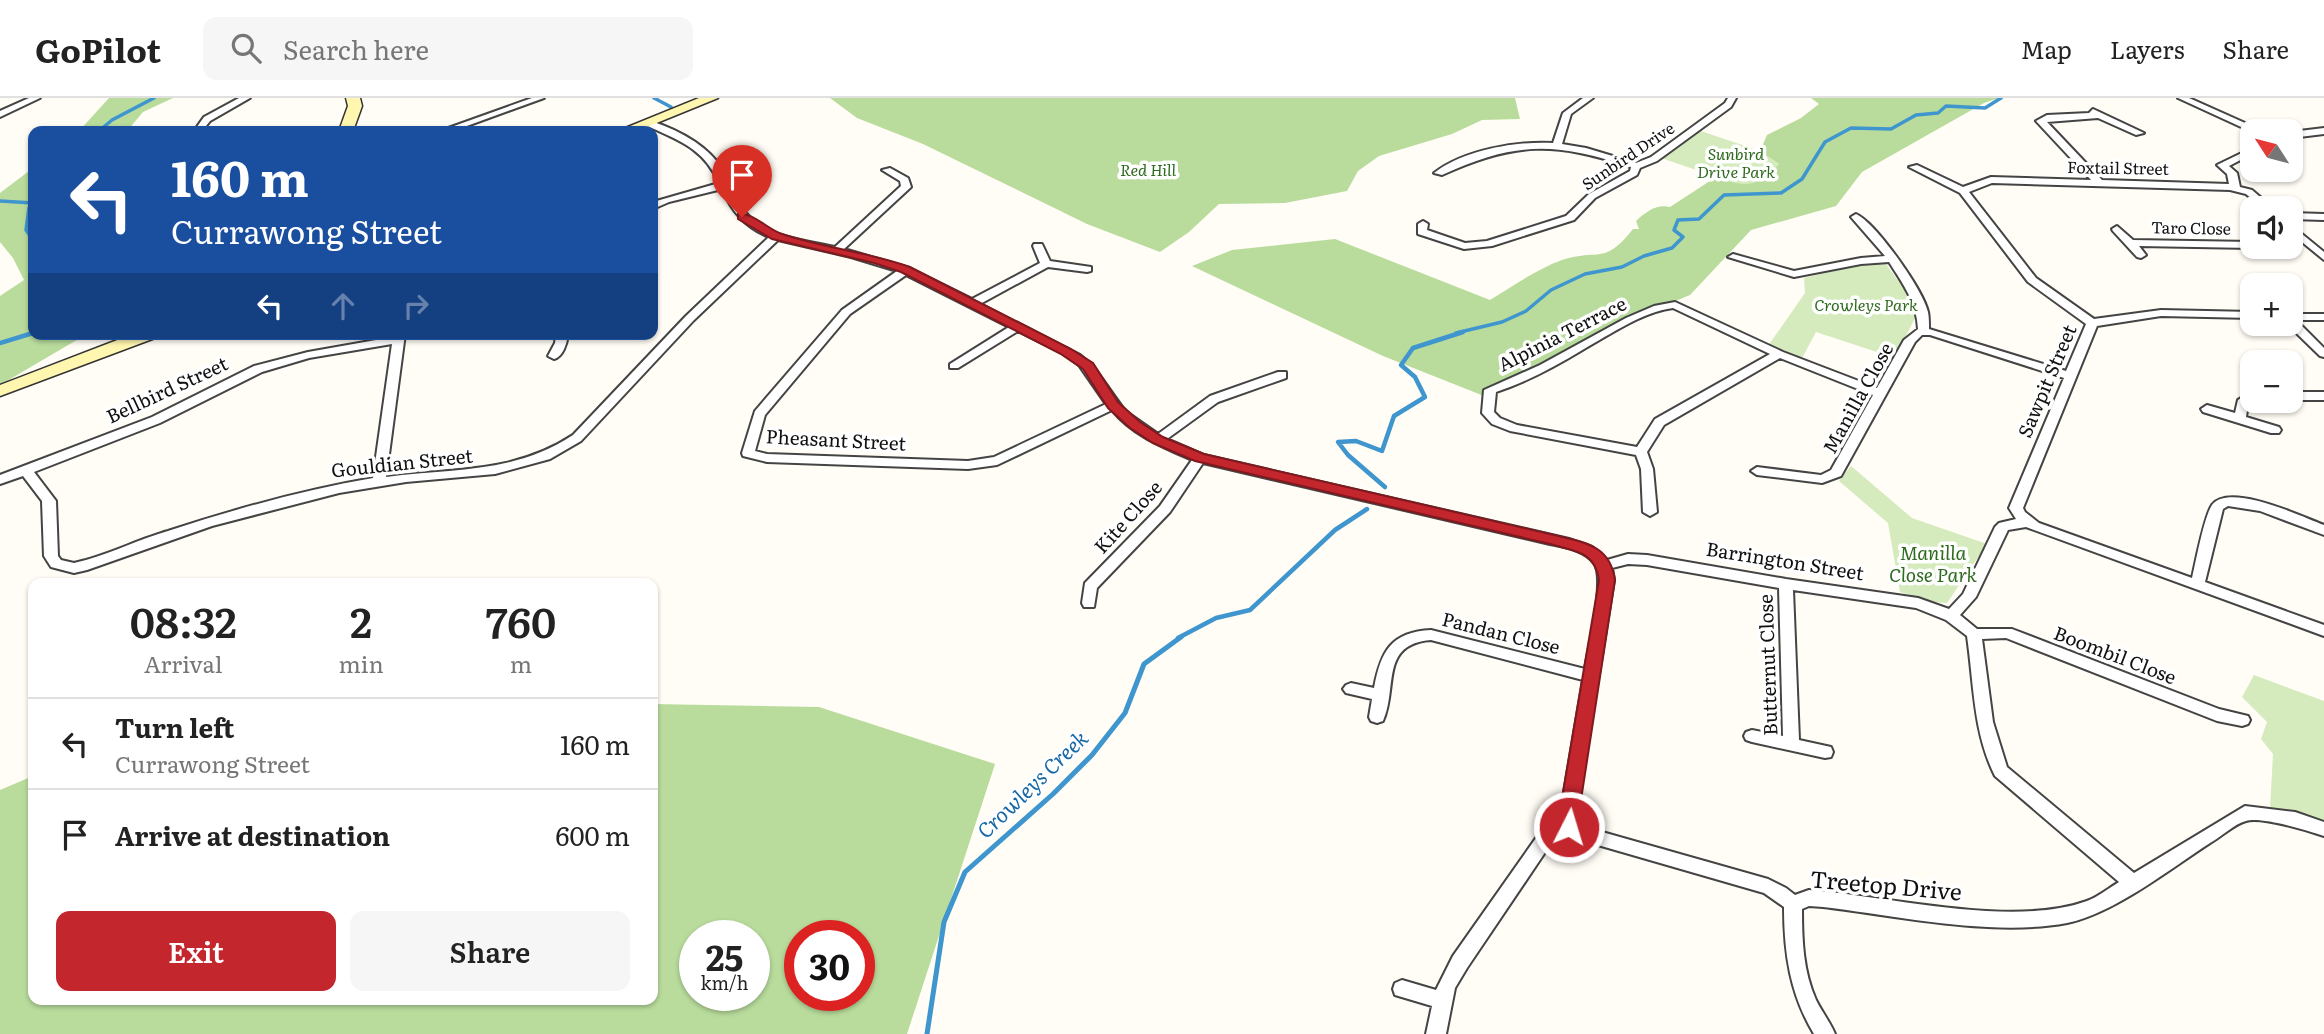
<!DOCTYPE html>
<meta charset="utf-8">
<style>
body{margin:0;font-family:Literata,serif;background:#f6f6f6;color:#222;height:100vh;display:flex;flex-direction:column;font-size:26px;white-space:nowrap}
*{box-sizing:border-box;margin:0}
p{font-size:23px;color:#767676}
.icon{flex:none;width:38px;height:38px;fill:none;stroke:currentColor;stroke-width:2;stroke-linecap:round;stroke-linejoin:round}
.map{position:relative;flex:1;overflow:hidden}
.details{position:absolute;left:28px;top:480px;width:630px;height:427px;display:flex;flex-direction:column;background:#fff;border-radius:14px;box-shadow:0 2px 5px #0004}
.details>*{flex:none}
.hud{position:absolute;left:28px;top:28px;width:630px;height:214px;border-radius:14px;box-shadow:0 2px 5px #0004;background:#1a4fa0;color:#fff;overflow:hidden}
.needle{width:46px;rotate:306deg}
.tools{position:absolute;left:2240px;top:21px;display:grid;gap:14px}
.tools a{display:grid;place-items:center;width:63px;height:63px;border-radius:14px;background:#fff;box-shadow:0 2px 5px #0004;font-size:35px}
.speed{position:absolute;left:679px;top:822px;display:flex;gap:14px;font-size:35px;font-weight:700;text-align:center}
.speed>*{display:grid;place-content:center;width:91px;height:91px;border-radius:50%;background:#fff;box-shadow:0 2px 5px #0004;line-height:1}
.speed small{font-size:18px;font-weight:400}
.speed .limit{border:10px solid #d22;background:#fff;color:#111}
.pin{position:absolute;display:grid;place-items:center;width:60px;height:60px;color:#fff;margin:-72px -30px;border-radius:50% 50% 50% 0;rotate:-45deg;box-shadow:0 0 7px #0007}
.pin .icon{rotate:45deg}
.me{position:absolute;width:77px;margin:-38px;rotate:5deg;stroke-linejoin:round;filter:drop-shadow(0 0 5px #0008)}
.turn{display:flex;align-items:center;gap:24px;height:147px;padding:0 28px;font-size:32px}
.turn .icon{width:91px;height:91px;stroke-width:2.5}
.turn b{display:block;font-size:49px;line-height:60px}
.lanes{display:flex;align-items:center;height:66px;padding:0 28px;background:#0003;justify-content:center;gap:35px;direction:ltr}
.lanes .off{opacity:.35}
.eta{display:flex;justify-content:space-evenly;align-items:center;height:119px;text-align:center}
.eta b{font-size:42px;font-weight:600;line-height:49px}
.cta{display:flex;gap:14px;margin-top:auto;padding:14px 28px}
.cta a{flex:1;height:80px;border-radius:14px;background:#c4262e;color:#fff;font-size:28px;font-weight:600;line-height:80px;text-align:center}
.cta a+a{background:#f6f6f6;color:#222}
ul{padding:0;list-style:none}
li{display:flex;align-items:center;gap:21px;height:91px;padding:0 28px;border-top:2px solid #e0e0e0}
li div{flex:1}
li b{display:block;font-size:26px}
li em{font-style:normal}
header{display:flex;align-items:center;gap:42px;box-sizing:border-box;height:98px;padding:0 35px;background:#fff;border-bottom:2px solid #e0e0e0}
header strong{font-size:33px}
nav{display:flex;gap:38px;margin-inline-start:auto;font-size:24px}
.search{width:490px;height:63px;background:#f6f6f6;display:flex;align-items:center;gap:18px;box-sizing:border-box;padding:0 24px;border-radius:14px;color:#767676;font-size:26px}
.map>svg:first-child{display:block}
</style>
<header>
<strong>GoPilot</strong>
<div class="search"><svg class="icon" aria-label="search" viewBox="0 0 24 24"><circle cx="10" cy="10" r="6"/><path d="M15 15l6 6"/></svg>Search here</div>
<nav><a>Map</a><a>Layers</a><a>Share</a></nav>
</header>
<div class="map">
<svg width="2324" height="936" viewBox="0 0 2324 936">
<rect width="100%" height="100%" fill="#fffdf5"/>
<!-- green -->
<g fill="#d5ebbd">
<path d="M1701,33L1760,53L1779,66L1760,84L1743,88L1661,60Z"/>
<path d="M1876,163L1886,166L1919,212L1895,260L1816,234L1801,262L1768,248L1805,195L1804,180Z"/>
<path d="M1851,368L1912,420L1987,446L1947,505L1933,504L1900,494L1888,425L1839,383Z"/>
<path d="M2254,577L2324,603V724L2270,711L2273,656L2261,641L2267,624L2242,599Z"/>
</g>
<!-- forest -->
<g fill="#b9dc9c" fill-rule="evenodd">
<path d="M109,0H173L143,14L127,33H79Z"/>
<path d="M830,0H1515L1520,21L1482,22L1452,36L1379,58L1358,73L1347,93L1285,105L1219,106L1189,134L1160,154L1087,126L923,46L857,20Z"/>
<path d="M1811,0H1999L1984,5L1862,74L1836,108L1751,132L1690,197L1605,232L1484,298L1383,258L1192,168L1232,152L1335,141L1490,202C1513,188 1537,171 1562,162C1600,150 1604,168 1633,131H1639L1636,123C1646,114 1656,106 1670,109L1716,79C1748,90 1754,90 1779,66L1760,53L1767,37L1801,20L1819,6Z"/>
<path d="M33,70V236H87L0,287V198L24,182L13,160L0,144V95Z"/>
<path d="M653,606L819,609L995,666L907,936H0V692L33,678V901H653ZM695,838H754V898H695ZM800,838H859V898H800Z"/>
</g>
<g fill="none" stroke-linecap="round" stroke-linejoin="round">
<!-- stream-far2 -->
<g stroke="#3f96cf" stroke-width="3.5">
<path d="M654,0L671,9"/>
<path d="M99,33L112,22L154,0"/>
<path d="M0,103L33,105"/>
<path d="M33,108L29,110L26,132L33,142"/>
<path d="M1456,235L1502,224L1526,213L1551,192L1585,176L1622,169L1644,158L1672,150L1683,139L1674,132L1678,122L1699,121L1724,97L1781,95L1802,81L1825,44L1851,30L1891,31L1916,17L1938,15L1946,8L1985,10L2001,0"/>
</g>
<!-- stream-far1 -->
<g stroke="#3f96cf" stroke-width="4.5">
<path d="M0,245L33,235"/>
<path d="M1385,389L1348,357L1338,344L1356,343L1382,353L1394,318L1425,299L1415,279L1401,267L1413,250L1463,234"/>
<path d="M1178,540L1216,520L1250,512L1335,432L1367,411"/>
</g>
<!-- stream -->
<path stroke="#3f96cf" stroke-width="5" d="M927,936L944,824L965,774L1053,696L1092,657L1125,615L1144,566L1181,539"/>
<!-- street casing -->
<g stroke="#444" stroke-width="4">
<g id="street">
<path d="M29,0H40L0,19V13Z"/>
<path d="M239,0H250L210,23L202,33H194L204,19Z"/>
<path d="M532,0H544L453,33H440Z"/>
<path d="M1583,0H1593L1571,16L1562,46L1586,50L1636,65L1651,59L1725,5L1728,0H1736L1731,9L1657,63L1640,70L1637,77L1595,100L1574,122L1492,148L1464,151L1418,136V126L1423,123L1428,126L1427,132L1465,145L1487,143L1566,118L1589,96L1630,73L1631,69C1555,44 1516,43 1442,77L1434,75C1464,52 1516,43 1553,45L1563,15Z"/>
<path d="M2178,0H2189L2263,33L2252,34Z"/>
<path d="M2093,11L2144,35L2136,37L2098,20L2047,24L2102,82L2229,86L2227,76L2217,67L2252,50V56L2229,68L2237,75L2240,89L2252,92L2273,110H2262L2246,96L2230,92L1992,85L1969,94L2036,180L2094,221L2161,212L2252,214V220L2161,218L2097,228L2023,410L2025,414L2039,425L2192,480C2196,463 2204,419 2212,407C2229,384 2303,419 2324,427V437L2260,413L2228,408L2223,411L2205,484L2324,527V538L2026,429L2008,432L1976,499L1960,517L1977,531H2012L2219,611L2248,618L2250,622L2248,626L2242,628L2217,623L2006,540L1982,541L1993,624L2007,669L2134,775L2245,708L2295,714L2324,724V738C2309,733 2261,718 2246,723C2234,726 2221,739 2210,745C2170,771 2113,816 2067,825C1993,839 1898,818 1823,809L1809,808L1802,811C1802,842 1803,873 1816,902C1822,914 1830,924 1835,936H1814C1790,896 1784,855 1784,809L1764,795L1584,743L1569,737L1548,750L1467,870L1455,890L1446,936H1426L1432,908L1395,897L1393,891L1395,885L1402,882L1436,892L1453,858L1536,740L1561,725V712L1583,582L1431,542C1379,546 1398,591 1383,623L1377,625L1371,623L1369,619L1372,601L1346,595L1343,591L1346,587L1351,585L1374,590C1381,553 1391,534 1431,532L1585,571C1588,550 1606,480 1594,465C1584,452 1565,449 1550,446L1203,365L1170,414L1097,490L1094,509H1084L1082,505L1085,485L1160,408L1192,362C1163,349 1132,337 1112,312L997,367L968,371L767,364L743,358L742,355L755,313L842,212L897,173L851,159L778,142L694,222L581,343L550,361L495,376L406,384L339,395L212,428L87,472L74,475L51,469L44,458L42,403L23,378L0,386V377L152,319L254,268L308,254L393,239V236H405L386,379C452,370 514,376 573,337L686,218L769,139C745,129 732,114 722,91L669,104L653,111V104L719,85C704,50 678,42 645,27V23L648,22C676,31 707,46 723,72C733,89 737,109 753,122C775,140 808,143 835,149L901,88L900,83L882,72L890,70L908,80L911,89L844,151L909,170L972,201L1040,165L1033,148L1034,146H1042L1050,163L1091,169V173L1087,174L1048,169L980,206L1080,257L1093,268L1125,313L1158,336L1210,298L1278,274H1286V280L1218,304L1167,341L1204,357L1569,441L1592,449L1607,462L1628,456L1647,457L1786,481L1918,500L1949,511L1963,496L1995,429L1999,425L2016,421L2009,410L2064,280L1930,237H1922L1915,244L1841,378L1822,385L1757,377L1751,373L1757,369L1821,377L1831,372L1873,297L1780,260L1664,327L1647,354L1653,371L1657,414L1650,418L1643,414L1641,371L1636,357L1510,333L1492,326L1482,315L1484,292L1540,267L1626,220L1654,208L1675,204L1783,254L1877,290L1904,242L1918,231C1917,205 1903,186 1889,164L1861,166L1794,179L1728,159L1733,156L1794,173L1861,160L1885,158L1851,119L1856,116C1876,125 1923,192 1928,214C1929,219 1929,225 1929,231L2066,273L2086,226L2028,184L1960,95L1909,69L1917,67L1963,89L1991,79L2091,82L2036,23L2047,17L2089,15ZM906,177L1009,229L950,266V270H958L1018,233L1062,255L1079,267L1106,306L994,359L968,363L767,356L755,353L765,317L850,216ZM1673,210L1770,256L1655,321L1637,349L1517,327L1500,320L1494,314L1496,294C1527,284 1556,268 1584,251C1611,236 1642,214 1673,210ZM392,246L373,380C303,392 235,411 168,433C140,441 114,454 86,462L74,465L61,462L58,458L56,403L34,374L160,325L262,274L309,260ZM1628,466L1647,467L1779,490L1783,638L1752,632L1746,634L1744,638L1746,642L1752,644L1825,660L1831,659L1833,654L1831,649L1799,642L1793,492L1916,510L1946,522L1967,538C1974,586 1973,634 1995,678L2119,784C2109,790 2098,799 2087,803C2012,830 1889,798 1809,792L1795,797L1786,790L1768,781L1588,730L1577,724V712L1614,482L1612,470Z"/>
<path d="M2324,30V36L2291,40V34Z"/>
<path d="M2291,115L2324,116V122L2291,121Z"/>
<path d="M2291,127L2324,154V162L2291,135Z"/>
<path d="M2117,128L2133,142L2252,144V149H2256L2252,150L2139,148L2146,157L2141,160L2137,159L2113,133L2112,131Z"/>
<path d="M2291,216H2324V222H2296L2324,250V259L2320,258L2287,226H2291Z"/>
<path d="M556,236H568C567,245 563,259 554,261L548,258L555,245Z"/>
<path d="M2252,293V303L2248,306L2246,319L2279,329L2281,332L2279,335H2271L2203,314L2201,311L2207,307L2235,315L2238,302Z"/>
<rect x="2291" y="294" width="33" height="8"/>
</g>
</g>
<!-- secondary casing -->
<g stroke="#333" stroke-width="3">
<g id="secondary">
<path d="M346,0H360L362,8L353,33H339L348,8Z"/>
<path d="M699,0H718L637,33H618Z"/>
<path d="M133,236H157L155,240L0,298V287Z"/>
</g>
</g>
<!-- street -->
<use href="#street" fill="#fff" fill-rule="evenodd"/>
<!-- secondary -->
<use href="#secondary" fill="#fff6b0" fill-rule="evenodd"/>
</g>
<!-- route -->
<path fill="#c4262e" stroke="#7f191e" stroke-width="2" d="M738,116C753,114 767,131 782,136C824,150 868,154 910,169L1071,251L1093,265L1118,304L1140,324L1163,339L1204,356L1550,436C1581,444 1610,445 1615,482L1576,734L1569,737L1562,734L1560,729V712L1599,482C1595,453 1574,453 1550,446L1195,363L1153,345L1130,330L1108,310L1083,271L1061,256L901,174L874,165L772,141L738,121Z"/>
<g text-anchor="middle" stroke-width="7" stroke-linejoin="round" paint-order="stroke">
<!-- far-park labels -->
<g font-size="16" font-style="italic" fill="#2f6b1f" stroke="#fff">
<text x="1736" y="62">Sunbird<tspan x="1736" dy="18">Drive Park</tspan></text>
<text x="1148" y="78">Red Hill</text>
<text x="1866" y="213">Crowleys Park</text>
</g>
<!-- far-street labels -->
<g font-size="16" fill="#111" stroke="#fff">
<text transform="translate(1628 58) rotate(-34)" y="6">Sunbird Drive</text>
<text transform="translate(2118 70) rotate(1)" y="6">Foxtail Street</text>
<text transform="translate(2191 130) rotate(1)" y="6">Taro Close</text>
</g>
<!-- street labels -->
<g font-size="19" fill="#111" stroke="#fff">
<text transform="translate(1562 236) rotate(-27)" y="7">Alpinia Terrace</text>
<text transform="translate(2047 283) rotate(-67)" y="7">Sawpit Street</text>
<text transform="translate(167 292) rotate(-25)" y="7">Bellbird Street</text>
<text transform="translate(1858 300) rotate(-61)" y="7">Manilla Close</text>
<text transform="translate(836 342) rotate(3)" y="7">Pheasant Street</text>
<text transform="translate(402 365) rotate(-6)" y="7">Gouldian Street</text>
<text transform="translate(1128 419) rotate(-48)" y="7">Kite Close</text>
<text transform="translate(1785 463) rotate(9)" y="7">Barrington Street</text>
<text transform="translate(1501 535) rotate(14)" y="7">Pandan Close</text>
<text transform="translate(2115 557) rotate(21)" y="7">Boombil Close</text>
<text transform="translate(1768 567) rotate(-92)" y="7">Butternut Close</text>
</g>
<!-- park labels -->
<g font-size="19" font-style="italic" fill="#2f6b1f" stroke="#fff">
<text x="1933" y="462">Manilla<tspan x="1933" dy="22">Close Park</tspan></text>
</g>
<!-- water labels -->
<g font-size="21" font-style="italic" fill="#1768a6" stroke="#fff">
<text transform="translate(1033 687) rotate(-44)" y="7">Crowleys Creek</text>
</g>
<!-- near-street labels -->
<g font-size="23" fill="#111" stroke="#fff">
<text transform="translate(1886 788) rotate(5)" y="8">Treetop Drive</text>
</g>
</g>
</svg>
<div class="tools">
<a><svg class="needle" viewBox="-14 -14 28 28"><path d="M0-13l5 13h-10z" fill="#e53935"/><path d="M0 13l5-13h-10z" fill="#767676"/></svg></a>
<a><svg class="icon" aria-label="sound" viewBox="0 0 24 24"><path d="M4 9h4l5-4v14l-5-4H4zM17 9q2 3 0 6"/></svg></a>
<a>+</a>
<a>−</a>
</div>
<div class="speed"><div>25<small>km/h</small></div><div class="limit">30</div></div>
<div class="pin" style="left:742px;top:119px;background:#d93025"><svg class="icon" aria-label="arrive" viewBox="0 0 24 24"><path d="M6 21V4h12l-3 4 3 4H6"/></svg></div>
<svg class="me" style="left:1569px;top:729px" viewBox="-20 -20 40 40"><circle r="17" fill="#c4262e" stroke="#fff" stroke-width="3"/><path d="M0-11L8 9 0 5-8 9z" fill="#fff"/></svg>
<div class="hud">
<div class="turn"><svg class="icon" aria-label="left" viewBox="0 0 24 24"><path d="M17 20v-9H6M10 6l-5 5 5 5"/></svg><div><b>160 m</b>Currawong Street</div></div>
<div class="lanes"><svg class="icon" aria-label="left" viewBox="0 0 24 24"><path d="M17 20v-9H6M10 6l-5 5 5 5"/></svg><svg class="icon off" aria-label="ahead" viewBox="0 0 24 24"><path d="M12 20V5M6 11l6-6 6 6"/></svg><svg class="icon off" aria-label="right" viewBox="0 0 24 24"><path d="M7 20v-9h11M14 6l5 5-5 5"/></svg></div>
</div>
<section class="details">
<div class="eta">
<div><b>08:32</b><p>Arrival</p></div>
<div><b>2</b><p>min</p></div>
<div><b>760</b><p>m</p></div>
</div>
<ul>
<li><svg class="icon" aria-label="left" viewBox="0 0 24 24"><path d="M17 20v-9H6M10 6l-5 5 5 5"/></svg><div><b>Turn left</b><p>Currawong Street</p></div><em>160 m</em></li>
<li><svg class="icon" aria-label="arrive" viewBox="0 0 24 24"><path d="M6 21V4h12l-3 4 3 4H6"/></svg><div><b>Arrive at destination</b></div><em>600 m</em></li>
</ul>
<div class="cta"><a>Exit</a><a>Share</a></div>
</section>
</div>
